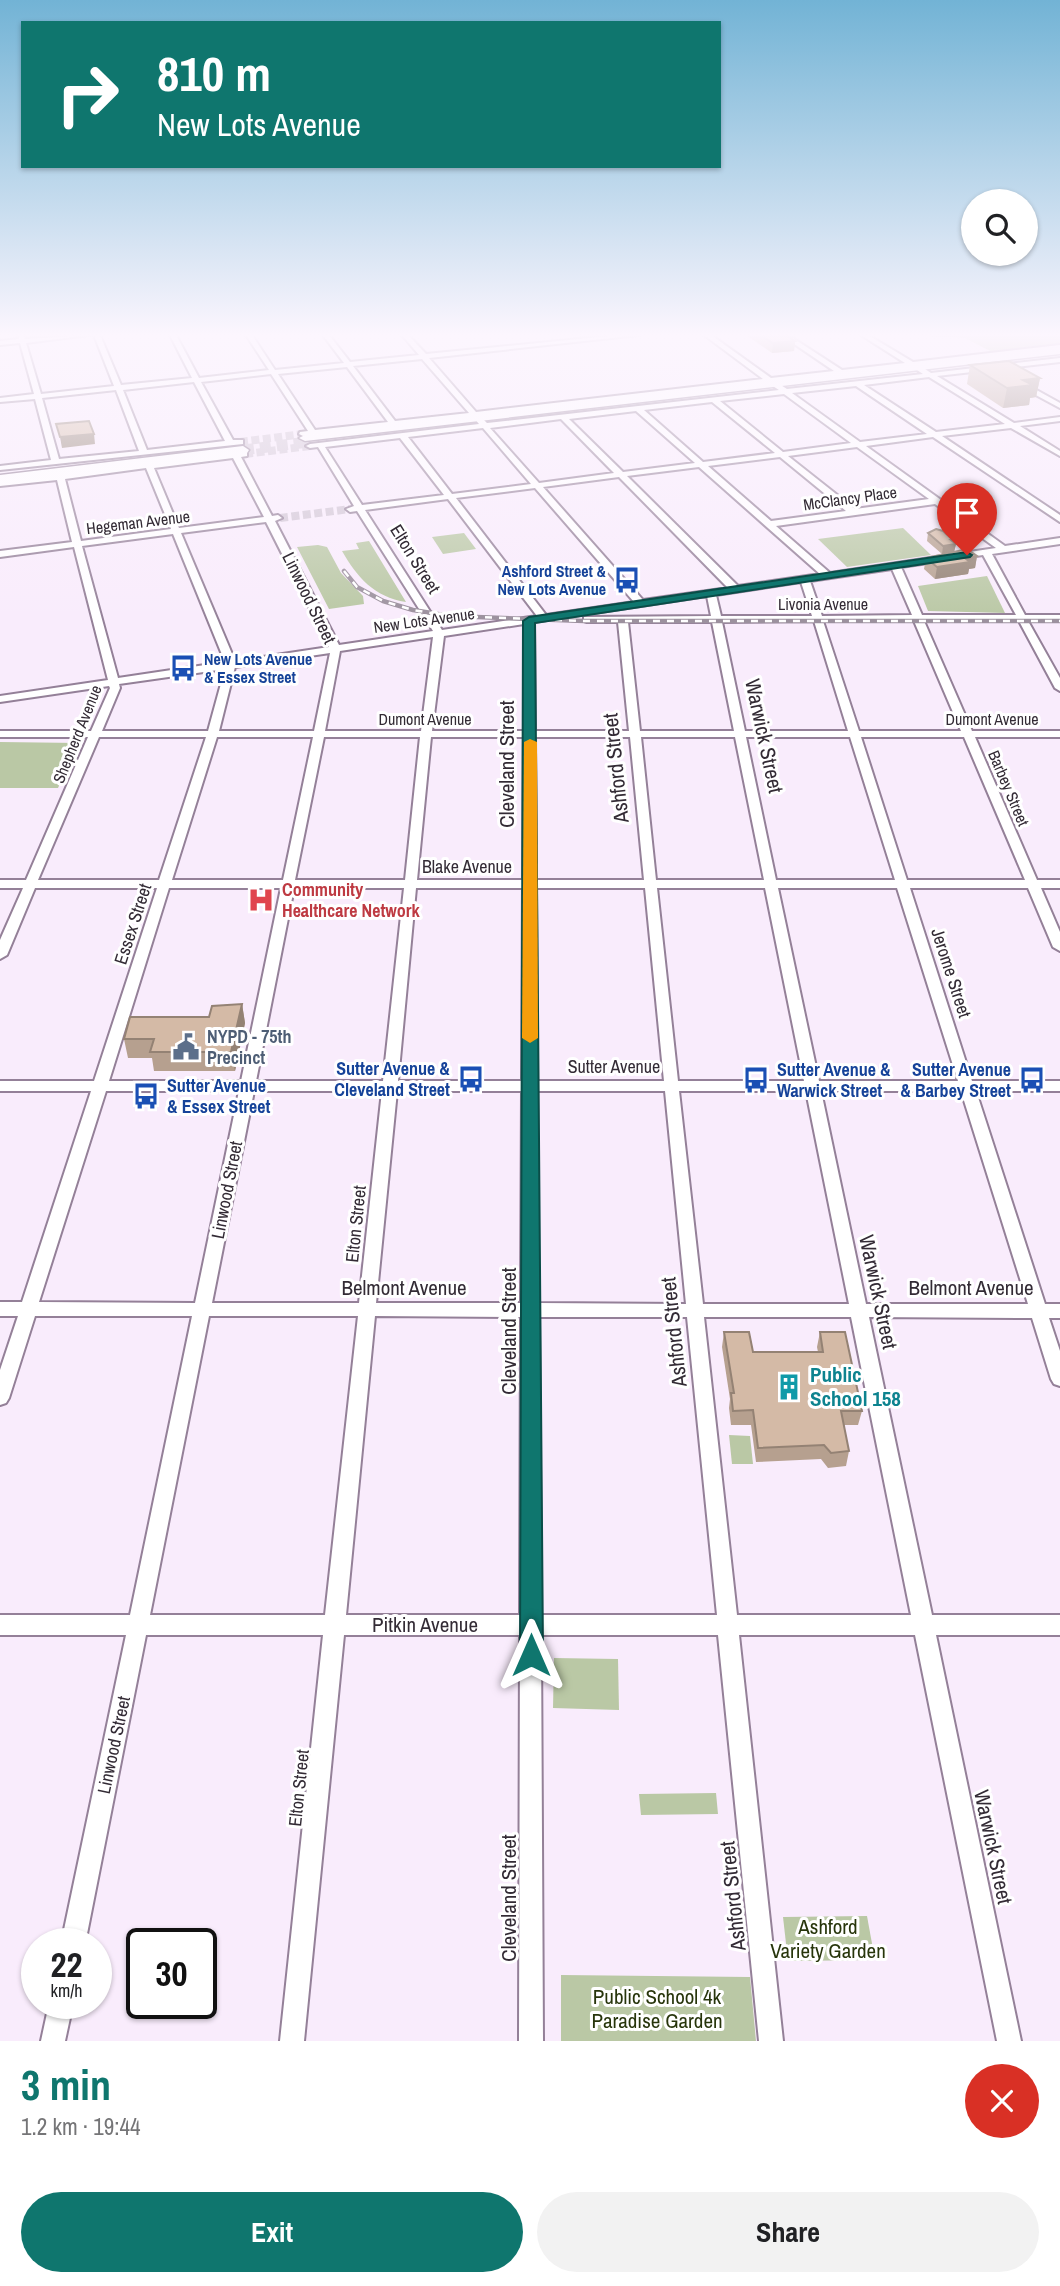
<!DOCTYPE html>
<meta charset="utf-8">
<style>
body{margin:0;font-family:"Archivo Narrow",sans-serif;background:#f2f2f2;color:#202124;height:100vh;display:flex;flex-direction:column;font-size:26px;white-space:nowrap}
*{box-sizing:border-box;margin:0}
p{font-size:23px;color:#757577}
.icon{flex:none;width:38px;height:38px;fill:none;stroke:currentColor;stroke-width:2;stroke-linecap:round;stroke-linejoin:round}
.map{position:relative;height:2041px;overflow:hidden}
.drawer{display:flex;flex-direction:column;background:#fff;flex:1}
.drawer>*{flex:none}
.banner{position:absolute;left:21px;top:21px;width:700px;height:147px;border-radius:0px;box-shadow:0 2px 5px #0004;background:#0f766e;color:#fff;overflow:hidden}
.buttons{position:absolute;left:961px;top:189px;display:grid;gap:14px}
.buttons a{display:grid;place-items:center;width:77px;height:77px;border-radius:50%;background:#fff;box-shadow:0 2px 5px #0004;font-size:35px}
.speed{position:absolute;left:21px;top:1928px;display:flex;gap:14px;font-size:35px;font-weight:700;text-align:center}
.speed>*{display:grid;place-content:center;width:91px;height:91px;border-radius:50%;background:#fff;box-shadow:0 2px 5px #0004;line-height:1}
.speed small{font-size:18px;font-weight:400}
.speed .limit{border:4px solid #111;border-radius:10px;background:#fff;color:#111}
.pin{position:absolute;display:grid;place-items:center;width:60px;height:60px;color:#fff;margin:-72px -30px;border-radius:50% 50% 50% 0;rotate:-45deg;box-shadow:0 0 7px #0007}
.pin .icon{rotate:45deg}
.me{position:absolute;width:77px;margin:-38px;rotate:0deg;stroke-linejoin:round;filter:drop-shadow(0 0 5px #0008)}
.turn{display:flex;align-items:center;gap:24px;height:147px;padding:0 21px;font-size:32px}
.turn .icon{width:91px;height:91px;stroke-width:2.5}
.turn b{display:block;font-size:49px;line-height:60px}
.round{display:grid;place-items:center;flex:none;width:74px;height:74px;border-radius:37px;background:#f2f2f2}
.summary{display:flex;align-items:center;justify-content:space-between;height:119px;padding:0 21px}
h1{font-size:42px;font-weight:700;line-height:52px;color:#0f766e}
.button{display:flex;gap:14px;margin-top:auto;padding:14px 21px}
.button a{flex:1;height:80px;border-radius:42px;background:#0f766e;color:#fff;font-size:28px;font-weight:700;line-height:80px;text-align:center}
.button a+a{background:#f2f2f2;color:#202124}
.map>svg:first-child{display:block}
</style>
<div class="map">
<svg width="1060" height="2041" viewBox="0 0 1060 2041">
<rect width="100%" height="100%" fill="#f9ecfc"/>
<!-- green -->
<g fill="#bac8a5">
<path d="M905,335H1060V344L992,352L965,338Z"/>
<path d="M903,528L931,555L847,567L818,539Z"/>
<path d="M464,533L476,549L443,554L432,537Z"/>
<path d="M369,541L406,602C374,597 357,577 342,551L359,549L356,543Z"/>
<path d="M318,545L327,547L341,573L363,596L364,604L329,609L297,547Z"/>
<path d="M987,576L1005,613L928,611L918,586Z"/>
<path d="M0,742L79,743L58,788H0Z"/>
<path d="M729,1435L750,1436L753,1464H732Z"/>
<path d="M554,1658L618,1659L619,1710L553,1708Z"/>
<path d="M716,1793L718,1814L641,1815L639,1794Z"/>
<path d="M867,1916L875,1960L788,1961L783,1917Z"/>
<path d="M561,1975L750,1977L756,2041H561Z"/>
</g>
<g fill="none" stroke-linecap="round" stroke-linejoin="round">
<!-- minor-tunnel -->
<g stroke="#d1c5d4" stroke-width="8" stroke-dasharray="8 3.5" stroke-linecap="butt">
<path d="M240,442L303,434"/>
<path d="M245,454L310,446"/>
<path d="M280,518L350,509"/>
</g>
<!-- highway-tunnel -->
<path stroke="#d1c5d4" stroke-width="11" stroke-dasharray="11 6" stroke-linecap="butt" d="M243,450L308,442"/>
<!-- minor casing -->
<g stroke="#948098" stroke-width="4">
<g id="minor">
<path d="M18,335H24L25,339L89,335L26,343L41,394L114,386L94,335H100L121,385L192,378L170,335H176L199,378L269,370L246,335H252L275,370L344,363L323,335H329L350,362L419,355L402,335H408L426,354L619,335H639L429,358L476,412L763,379L704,335H711L771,378L834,371L781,335H788L842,370L905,363L861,335H868L913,362L1060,345V349L919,365L931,373L1060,358V362L937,376L1014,423L1060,417V421L1020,426L1060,451V456L1011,428L942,436L1060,515V522L933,437L866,446L1005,546L1060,538V544L992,554L1025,615H1060V621H1028L1060,678V691L1055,688L1019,621H924L972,731H1060V737H975L1037,880H1060V888H1041L1060,932V951L1053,947L1028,888H910L972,1081H1060V1091H976L1045,1304H1060V1318H1049L1060,1351V1386L1054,1384L1051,1379L1032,1318L869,1317L932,1615H1060V1635H936L1021,2041H997L915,1635H739L783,2041H759L718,1635H541L543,2041H519L520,1635H344L304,2041H280L323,1635H146L85,1944H61L126,1635H0V1615H130L192,1316H35L9,1398L6,1403L0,1405V1370L18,1316H0V1302H22L91,1091H0V1081H94L157,888H35L7,955L0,959V940L23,888H0V880H26L88,737H0V731H91L110,688L109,686L0,702V696L108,680L74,547L0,557V551L72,542L57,480L0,486V482L247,452V456L241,457L272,516L278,515L282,518L275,521L339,645L433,631L357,511L350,512L346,509L354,506L318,447L310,448L306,446L310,444L479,424L473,417L303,436L299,434L300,432L308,431L271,374L201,382L233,440H243V444L0,470V466L51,460L35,399L0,402V398L34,394L20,343L0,345V341L19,339ZM422,359L469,413L395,421L353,366ZM911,366L923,374L787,389L776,382ZM347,367L388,422L315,430L278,374ZM929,377L1005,424L936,432L864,385ZM194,382L225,441L147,450L123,390ZM768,383L779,390L487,423L480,416ZM856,386L927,434L860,442L792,393ZM116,390L139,451L59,459L42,398ZM784,394L851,443L783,452L720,401ZM712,402L775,453L703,462L644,410ZM636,411L695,463L623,472L569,419ZM561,419L614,473L539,483L490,428ZM483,428L531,484L452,494L408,437ZM400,438L444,495L362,505L325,447ZM857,447L929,499L855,509L788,456ZM780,457L846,511L771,521L708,466ZM233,458L264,517L179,528L154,468ZM699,467L820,574L738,586L627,476ZM146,468L171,529L81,541L65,479ZM619,477L728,588L643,600L543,487ZM535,488L634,602L546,615L456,498ZM448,499L537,616L442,630L365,510ZM935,504L996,548L830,573L776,526ZM266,522L329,647L235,661L181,533ZM173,534L225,662L118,678L82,546ZM983,555L1016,615H922L901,567ZM892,569L912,615L822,616L810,581ZM801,582L812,616H721L716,595ZM707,596L711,616L584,617V621L587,622H618L629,731H535L534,622ZM814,621L848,731H745L722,622ZM823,621H914L961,731H859ZM628,622H712L734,731H640ZM524,624V731H432L444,636ZM433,637L421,731H325L340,651ZM330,653L314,731H219L235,667ZM225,669L208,731H102L120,688L119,684ZM99,737H206L159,880H38ZM217,737H313L283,880H172ZM324,737H420L405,880H295ZM431,737H524L523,880H417ZM535,737H630L644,880H536ZM641,737H735L764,880H656ZM746,737H850L895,880H776ZM861,737H964L1025,880H907ZM169,888H281L241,1081H109ZM294,888H404L383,1081H256ZM416,888H523L522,1081H398ZM536,888H645L664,1081H537ZM657,888H765L804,1081H678ZM778,888H897L958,1081H819ZM106,1091H239L195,1303L39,1302ZM254,1091H382L359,1303H212ZM397,1091H522L521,1303H376ZM537,1091H665L686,1304L538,1303ZM679,1091H806L849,1304H703ZM821,1091H961L1028,1304H866ZM209,1316H358L325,1615H150ZM375,1316L521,1317L520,1615H346ZM539,1317H687L717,1615H541ZM704,1317H851L911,1615H737Z"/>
<path d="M1022,382L1060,403V408L1019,386Z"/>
<path d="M49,2004H73L65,2041H41Z"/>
</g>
</g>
<!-- highway casing -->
<g stroke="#948098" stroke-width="3">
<g id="highway">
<path d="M1060,348V354L305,441L299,438L305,435Z"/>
<path d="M243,446L249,450L247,453L0,483V475Z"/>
</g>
</g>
<!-- minor -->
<use href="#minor" fill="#fff" fill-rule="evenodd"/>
<!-- highway -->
<use href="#highway" fill="#fff" fill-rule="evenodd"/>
<!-- rail casing -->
<g stroke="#9c919e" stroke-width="4.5">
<path id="rail" d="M344,571L357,587L383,601L413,610L450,616L584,621H1060"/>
</g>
<!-- rail -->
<use href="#rail" stroke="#fff" stroke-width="2.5" stroke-dasharray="7" stroke-linecap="butt"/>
</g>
<!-- wall -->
<g fill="#b6a08f">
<path d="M746,335H786L795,341L794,351L772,353Z"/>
<path d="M970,365L1040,378L1036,397L1030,398L1029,405L1003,408L967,384Z"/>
<path d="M928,533L953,540V542L956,544L954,552L977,556L975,568L969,569L968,574L935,579L924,569L926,558L952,552L942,554L927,541Z"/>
<path d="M242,1004L245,1023L235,1071H154L152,1058H128L124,1039L209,1017Z"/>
<path d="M724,1332L753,1352H818L817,1347L820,1332L862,1411L858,1425H844L849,1451L846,1466L828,1468L821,1459L756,1462L751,1425H731L729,1408L730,1399L722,1347Z"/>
</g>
<!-- shaded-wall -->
<g fill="#948274">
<path d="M795,341L794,351L772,353L773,343Z"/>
<path d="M1040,378L1036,397L1030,398L1029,405L1003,408L1007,388L1023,380Z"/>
<path d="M94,434L95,444L62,448L60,437Z"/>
<path d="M951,540H953V544H956L954,552L942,554L943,546Z"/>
<path d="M977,556L975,568L969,569L968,574L935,579L937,567L965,558Z"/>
<path d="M242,1004L245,1023L235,1071L231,1052Z"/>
</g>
<!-- building -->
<g fill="#d4baa6" stroke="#948274" stroke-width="2">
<path d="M760,335H786L795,341L773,343Z"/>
<path d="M1009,361L1040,378L1023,380L1033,385L1007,388L970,365Z"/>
<path d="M89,421L94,434L60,437L56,424Z"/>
<path d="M936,529L943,531L953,540H951L956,544L943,546L928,533Z"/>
<path d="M967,549L977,556L965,558L970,562L937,567L926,558Z"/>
<path d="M242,1004L231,1052H150L154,1039H124L130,1017H209L212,1006Z"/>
<path d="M724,1332H749L753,1352H823L820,1332H845L862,1411H841L849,1451L831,1453L824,1445L758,1448L753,1410L733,1411L731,1393H734Z"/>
</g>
<!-- sky -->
<linearGradient id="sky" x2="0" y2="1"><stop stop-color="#72b3d5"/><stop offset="0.54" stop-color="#fcf6fe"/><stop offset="1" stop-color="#fcf6fe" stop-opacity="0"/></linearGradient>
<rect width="1060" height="620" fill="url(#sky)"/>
<!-- route -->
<path fill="#0f766e" stroke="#0a4d48" stroke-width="2" d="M967,552L972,555L970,557L535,623L543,1655L540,1663L531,1666L523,1663L520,1655L523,621L529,617Z"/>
<!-- slow -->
<path fill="#f59e0b" d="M530,739L537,742L538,1038L530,1043L522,1038L524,742Z"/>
<!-- icons -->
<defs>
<g id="bus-bare" transform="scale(2.1)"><path d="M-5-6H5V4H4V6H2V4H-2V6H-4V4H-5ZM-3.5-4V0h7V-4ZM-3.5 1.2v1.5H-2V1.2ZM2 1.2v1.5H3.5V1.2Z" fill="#1a4fb4" stroke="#fff" stroke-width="2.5" paint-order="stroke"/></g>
<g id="hospital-bare" transform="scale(2.1)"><path d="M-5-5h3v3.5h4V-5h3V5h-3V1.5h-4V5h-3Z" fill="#e0444e" stroke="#fff" stroke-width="2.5" paint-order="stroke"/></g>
<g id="civic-bare" transform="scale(2.1)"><path d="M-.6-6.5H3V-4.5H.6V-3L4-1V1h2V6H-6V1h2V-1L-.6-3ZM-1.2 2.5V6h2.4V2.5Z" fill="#5c6f8a" stroke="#fff" stroke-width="2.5" paint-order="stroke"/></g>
<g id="building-bare" transform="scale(2.1)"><path d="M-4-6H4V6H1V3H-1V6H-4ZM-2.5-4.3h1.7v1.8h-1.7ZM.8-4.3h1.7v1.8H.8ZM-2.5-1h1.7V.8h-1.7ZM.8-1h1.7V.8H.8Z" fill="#0f9aa8" stroke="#fff" stroke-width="2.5" paint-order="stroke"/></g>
</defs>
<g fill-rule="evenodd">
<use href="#bus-bare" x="627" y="580"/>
<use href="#bus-bare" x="183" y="668"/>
<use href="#hospital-bare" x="261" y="900"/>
<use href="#civic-bare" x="186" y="1047"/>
<use href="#bus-bare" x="471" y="1079"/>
<use href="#bus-bare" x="756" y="1080"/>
<use href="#bus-bare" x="1032" y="1080"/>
<use href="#bus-bare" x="146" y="1096"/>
<use href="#building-bare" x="789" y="1387"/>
</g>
<g text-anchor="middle" stroke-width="6" stroke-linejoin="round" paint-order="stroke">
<!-- far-street labels -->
<g font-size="16" fill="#332b35" stroke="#fff">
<text transform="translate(850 498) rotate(-8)" y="6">McClancy Place</text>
<text transform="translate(138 522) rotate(-7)" y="6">Hegeman Avenue</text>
<text x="823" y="610">Livonia Avenue</text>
<text transform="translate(424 620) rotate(-8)" y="6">New Lots Avenue</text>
<text x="425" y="725">Dumont Avenue</text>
<text x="992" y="725">Dumont Avenue</text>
<text transform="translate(77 734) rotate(-68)" y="6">Shepherd Avenue</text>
<text transform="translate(1009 788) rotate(67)" y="6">Barbey Street</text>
</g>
<!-- far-transit labels -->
<g font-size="16" font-weight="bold" fill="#164399" stroke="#fff" text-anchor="end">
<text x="606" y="577">Ashford Street &amp;<tspan x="606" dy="18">New Lots Avenue</tspan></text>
<text x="204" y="665" text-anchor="start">New Lots Avenue<tspan x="204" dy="18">&amp; Essex Street</tspan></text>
</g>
<!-- street labels -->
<g font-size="18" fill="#332b35" stroke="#fff">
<text transform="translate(415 559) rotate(58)" y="6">Elton Street</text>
<text transform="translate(309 598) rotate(64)" y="6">Linwood Street</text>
<text x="467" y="873">Blake Avenue</text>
<text transform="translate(133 924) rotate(-72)" y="6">Essex Street</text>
<text transform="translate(951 973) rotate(72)" y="6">Jerome Street</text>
<text x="614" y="1073">Sutter Avenue</text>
<text transform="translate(227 1190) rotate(-79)" y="6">Linwood Street</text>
<text transform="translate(356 1224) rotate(-84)" y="6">Elton Street</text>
<text transform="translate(114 1745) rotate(-78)" y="6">Linwood Street</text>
<text transform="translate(299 1788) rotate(-84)" y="6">Elton Street</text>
</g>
<!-- health labels -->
<g font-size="18" font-weight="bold" fill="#be3a42" stroke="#fff" text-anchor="start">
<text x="282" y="896">Community<tspan x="282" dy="21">Healthcare Network</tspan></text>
</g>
<!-- service labels -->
<g font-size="18" font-weight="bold" fill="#4e5e75" stroke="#fff" text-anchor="start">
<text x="207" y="1043">NYPD - 75th<tspan x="207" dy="21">Precinct</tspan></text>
</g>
<!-- transit labels -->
<g font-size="18" font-weight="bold" fill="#164399" stroke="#fff" text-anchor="end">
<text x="450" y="1075">Sutter Avenue &amp;<tspan x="450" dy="21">Cleveland Street</tspan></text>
<text x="777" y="1076" text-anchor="start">Sutter Avenue &amp;<tspan x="777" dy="21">Warwick Street</tspan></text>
<text x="1011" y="1076">Sutter Avenue<tspan x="1011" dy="21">&amp; Barbey Street</tspan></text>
<text x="167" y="1092" text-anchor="start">Sutter Avenue<tspan x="167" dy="21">&amp; Essex Street</tspan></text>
</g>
<!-- near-street labels -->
<g font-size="21" fill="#332b35" stroke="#fff">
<text transform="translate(764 736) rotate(78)" y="7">Warwick Street</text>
<text transform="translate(507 764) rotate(-90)" y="7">Cleveland Street</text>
<text transform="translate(616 768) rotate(-96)" y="7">Ashford Street</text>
<text x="404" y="1295">Belmont Avenue</text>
<text x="971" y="1295">Belmont Avenue</text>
<text transform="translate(878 1292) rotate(78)" y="7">Warwick Street</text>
<text transform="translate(509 1331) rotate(-90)" y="7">Cleveland Street</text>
<text transform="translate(674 1332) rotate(-96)" y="7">Ashford Street</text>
<text x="425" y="1632">Pitkin Avenue</text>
<text transform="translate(993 1847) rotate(78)" y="7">Warwick Street</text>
<text transform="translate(733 1896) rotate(-96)" y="7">Ashford Street</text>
<text transform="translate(509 1898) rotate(-90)" y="7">Cleveland Street</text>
</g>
<!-- near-culture labels -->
<g font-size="21" font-weight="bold" fill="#0d838f" stroke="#fff" text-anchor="start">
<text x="810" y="1382">Public<tspan x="810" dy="24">School 158</tspan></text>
</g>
<!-- near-park labels -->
<g font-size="21" fill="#27350b" stroke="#fff">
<text x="828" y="1934">Ashford<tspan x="828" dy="24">Variety Garden</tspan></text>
<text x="657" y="2004">Public School 4k<tspan x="657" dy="24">Paradise Garden</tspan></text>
</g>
</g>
</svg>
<div class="buttons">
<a><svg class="icon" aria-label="search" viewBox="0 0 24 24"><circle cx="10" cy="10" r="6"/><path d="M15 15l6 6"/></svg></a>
</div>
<div class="speed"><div>22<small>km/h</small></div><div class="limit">30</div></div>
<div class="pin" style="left:967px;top:555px;background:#d93025"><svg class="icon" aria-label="arrive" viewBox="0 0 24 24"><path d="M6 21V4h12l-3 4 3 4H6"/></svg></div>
<svg class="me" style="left:531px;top:1655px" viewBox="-20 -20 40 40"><path d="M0-17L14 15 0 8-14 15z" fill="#0f766e" stroke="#fff" stroke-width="4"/></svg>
<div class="banner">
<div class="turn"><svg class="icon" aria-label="right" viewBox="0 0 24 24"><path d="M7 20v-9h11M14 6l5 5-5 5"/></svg><div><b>810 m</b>New Lots Avenue</div></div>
</div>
</div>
<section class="drawer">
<div class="summary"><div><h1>3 min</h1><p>1.2 km · 19:44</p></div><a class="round" style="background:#d93025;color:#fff"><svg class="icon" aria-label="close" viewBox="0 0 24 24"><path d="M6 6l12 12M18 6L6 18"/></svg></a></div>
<div class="button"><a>Exit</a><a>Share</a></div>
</section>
